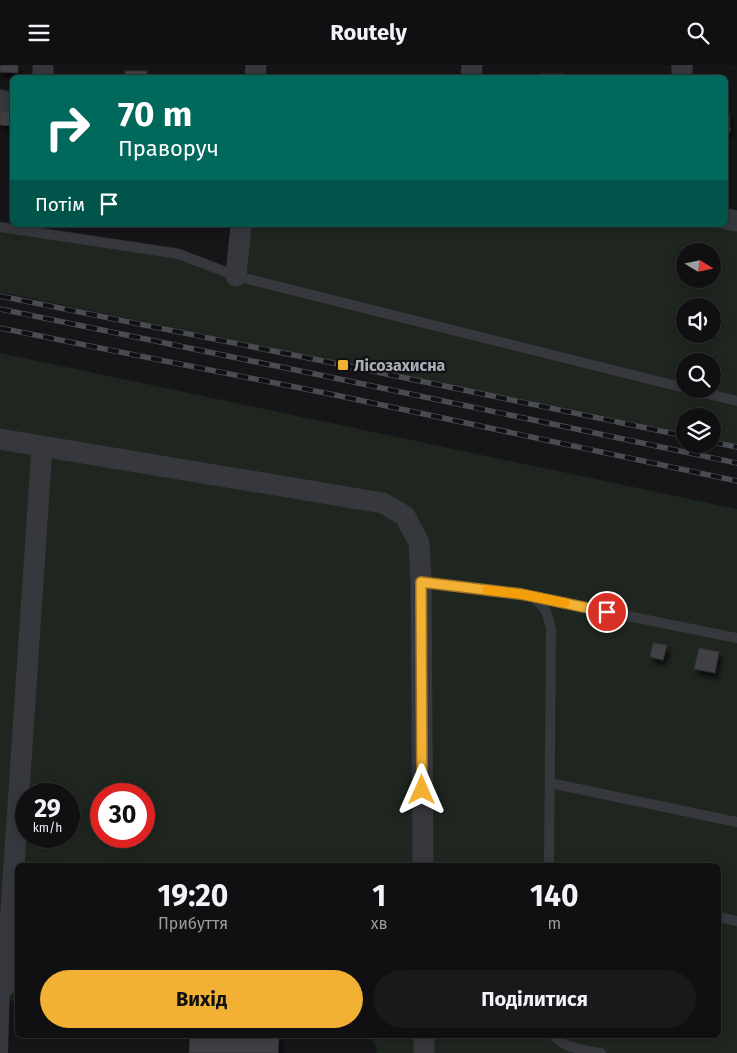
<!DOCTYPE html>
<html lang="uk">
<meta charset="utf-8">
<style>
body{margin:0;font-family:"Fira Sans",sans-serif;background:#19191b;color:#f1f3f6;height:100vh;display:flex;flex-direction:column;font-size:19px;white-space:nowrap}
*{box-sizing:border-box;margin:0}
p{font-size:16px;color:#9c9d9f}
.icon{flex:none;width:28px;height:28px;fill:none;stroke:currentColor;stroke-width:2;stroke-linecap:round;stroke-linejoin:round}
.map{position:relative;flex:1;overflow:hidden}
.side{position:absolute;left:15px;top:798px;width:706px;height:175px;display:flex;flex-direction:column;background:#101012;border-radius:8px;box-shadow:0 2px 12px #0003,0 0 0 1px #303032}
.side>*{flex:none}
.banner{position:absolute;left:10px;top:10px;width:718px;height:152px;border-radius:8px;box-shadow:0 2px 12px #0003,0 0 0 1px #303032;background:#00695c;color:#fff;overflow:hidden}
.needle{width:32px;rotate:100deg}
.controls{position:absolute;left:676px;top:178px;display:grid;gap:10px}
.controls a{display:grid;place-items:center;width:45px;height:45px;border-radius:50%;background:#101012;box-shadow:0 2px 12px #0003,0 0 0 1px #303032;font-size:25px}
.speed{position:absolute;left:15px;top:718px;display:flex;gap:10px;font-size:25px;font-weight:700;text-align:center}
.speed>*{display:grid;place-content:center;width:65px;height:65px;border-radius:50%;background:#101012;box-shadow:0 2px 12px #0003,0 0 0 1px #303032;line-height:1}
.speed small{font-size:12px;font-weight:400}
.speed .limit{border:8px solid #d22;background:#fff;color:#111}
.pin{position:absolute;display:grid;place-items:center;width:42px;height:42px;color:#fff;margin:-21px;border:2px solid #fff;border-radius:50%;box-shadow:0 1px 5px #0007}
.me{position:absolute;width:55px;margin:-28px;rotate:0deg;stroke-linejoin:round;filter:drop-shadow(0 0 4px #0008)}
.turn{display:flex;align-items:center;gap:18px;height:105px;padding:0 25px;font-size:22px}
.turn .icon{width:65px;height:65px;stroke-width:2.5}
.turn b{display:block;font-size:35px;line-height:42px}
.then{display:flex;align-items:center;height:48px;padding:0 25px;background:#0003;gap:10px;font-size:19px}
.eta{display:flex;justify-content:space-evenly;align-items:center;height:85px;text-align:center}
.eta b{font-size:30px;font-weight:700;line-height:35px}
.button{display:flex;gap:10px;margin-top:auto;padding:10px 25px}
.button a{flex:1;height:58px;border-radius:30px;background:#f2b134;color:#111;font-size:20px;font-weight:700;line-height:58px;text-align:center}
.button a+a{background:#19191b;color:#f1f3f6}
header{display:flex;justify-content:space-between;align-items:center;height:65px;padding:0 25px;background:#101012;font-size:22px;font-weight:700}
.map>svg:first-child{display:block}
</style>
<header><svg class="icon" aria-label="menu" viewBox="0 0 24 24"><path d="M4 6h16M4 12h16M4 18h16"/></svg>Routely<svg class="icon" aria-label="search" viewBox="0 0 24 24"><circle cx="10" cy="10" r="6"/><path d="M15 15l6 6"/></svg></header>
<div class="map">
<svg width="737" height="988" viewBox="0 0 737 988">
<defs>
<filter id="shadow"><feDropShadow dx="3" dy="5.5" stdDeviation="2.5" flood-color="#0009"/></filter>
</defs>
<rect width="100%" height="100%" fill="#161618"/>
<!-- green -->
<g fill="#1e261f" fill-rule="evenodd">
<path d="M0,157L12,159V160H23L178,183L243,208L248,160H696L737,165V379L713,374L712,351H685V368L0,227ZM685,186H712V214H685ZM685,241H712V269H685ZM685,296H712V324H685Z"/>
<path d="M0,288L737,444V988H376L377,983L368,970H719V800H18L17,936L0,935ZM26,729H69V771H26ZM101,729H144V771H101Z"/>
</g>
<!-- building -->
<g fill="#404145" stroke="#303034" filter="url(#shadow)">
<path d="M0,0H18V8L0,7Z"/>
<rect x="125" y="6" width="22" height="6"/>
<rect x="541" y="9" width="22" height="3"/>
<path d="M0,45L12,46L11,61L0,60Z"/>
<path d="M725,48H729L730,67H725Z"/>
<path d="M653,578L667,580L663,595L650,592Z"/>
<path d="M699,583L719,587L715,608L694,604Z"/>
<path d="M190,970H279L278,988H189Z"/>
</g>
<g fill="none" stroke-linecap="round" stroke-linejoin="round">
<!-- lane -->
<g stroke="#37383d" stroke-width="10">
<path d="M0,162L179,189L236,211L685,323"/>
<path d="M687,324L737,336"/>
<path d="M421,517L533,532C546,543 548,548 551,565L549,800"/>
<path d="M534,532L737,573"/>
<path d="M550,718L737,757"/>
<path d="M719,852L737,856"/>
<path d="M554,970C562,984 587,985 601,988"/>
<path d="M3,988L5,921"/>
</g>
<!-- street -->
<g stroke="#37383d" stroke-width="21">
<path d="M43,12V0"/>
<path d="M255,12L256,0"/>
<path d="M471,12L472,0"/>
<path d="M682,12V0"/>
<path d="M0,35L12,37"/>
<path d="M725,154L737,156"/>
<path d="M236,211L241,160"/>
<path d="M0,374L383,438L405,451L419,478L421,517L423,800"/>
<path d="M0,925L6,920L42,382"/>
<path d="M424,970V988"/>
</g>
<!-- rail casing -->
<g stroke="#4a4c52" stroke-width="5.5">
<g id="rail">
<path d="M0,231L343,300L685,371"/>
<path d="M0,244L344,315L737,398"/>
<path d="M0,263L340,331L737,416"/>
<path d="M712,377L737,382"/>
</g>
</g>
<!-- rail -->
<use href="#rail" stroke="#111113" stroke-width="4" stroke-dasharray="11" stroke-linecap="butt"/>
</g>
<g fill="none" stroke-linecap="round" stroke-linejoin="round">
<!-- route casing -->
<g stroke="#9d7322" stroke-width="12">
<path id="route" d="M422,725L421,517L521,529L607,547"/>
</g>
<!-- route -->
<use href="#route" stroke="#f2b134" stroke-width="9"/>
<!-- slow -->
<path stroke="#f59e0b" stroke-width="9" d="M487,525L521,529L565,538"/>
</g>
<!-- markers -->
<rect fill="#f2b134" stroke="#111113" stroke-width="2" x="337" y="294" width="12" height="12" rx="2.5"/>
<g text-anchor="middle" stroke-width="4.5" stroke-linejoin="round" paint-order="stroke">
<!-- poi labels -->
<g font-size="16" font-weight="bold" fill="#a8adb8" stroke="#111113" text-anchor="start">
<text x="354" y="306">Лісозахисна</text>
</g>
</g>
</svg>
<div class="controls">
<a><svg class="needle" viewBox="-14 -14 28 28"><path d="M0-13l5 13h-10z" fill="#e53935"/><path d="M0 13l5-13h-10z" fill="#9c9d9f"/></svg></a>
<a><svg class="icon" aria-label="sound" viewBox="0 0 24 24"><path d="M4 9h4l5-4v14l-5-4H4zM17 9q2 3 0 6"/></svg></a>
<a><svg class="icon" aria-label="search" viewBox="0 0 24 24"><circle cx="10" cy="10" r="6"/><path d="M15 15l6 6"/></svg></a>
<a><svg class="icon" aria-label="layers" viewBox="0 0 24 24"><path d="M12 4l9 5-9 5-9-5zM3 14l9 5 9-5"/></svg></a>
</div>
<div class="speed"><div>29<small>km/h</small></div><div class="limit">30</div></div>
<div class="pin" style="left:607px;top:547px;background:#d93025"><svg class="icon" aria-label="arrive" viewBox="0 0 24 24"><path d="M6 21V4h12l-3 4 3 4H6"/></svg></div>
<svg class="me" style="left:422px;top:725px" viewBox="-20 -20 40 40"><path d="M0-17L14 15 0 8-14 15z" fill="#f2b134" stroke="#fff" stroke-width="4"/></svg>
<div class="banner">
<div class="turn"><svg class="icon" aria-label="right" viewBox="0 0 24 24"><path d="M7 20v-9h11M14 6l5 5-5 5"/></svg><div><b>70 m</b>Праворуч</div></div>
<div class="then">Потім<svg class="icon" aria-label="arrive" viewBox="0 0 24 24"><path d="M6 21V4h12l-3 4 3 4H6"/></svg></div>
</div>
<section class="side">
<div class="eta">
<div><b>19:20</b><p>Прибуття</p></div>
<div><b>1</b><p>хв</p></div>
<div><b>140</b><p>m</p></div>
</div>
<div class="button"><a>Вихід</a><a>Поділитися</a></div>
</section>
</div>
